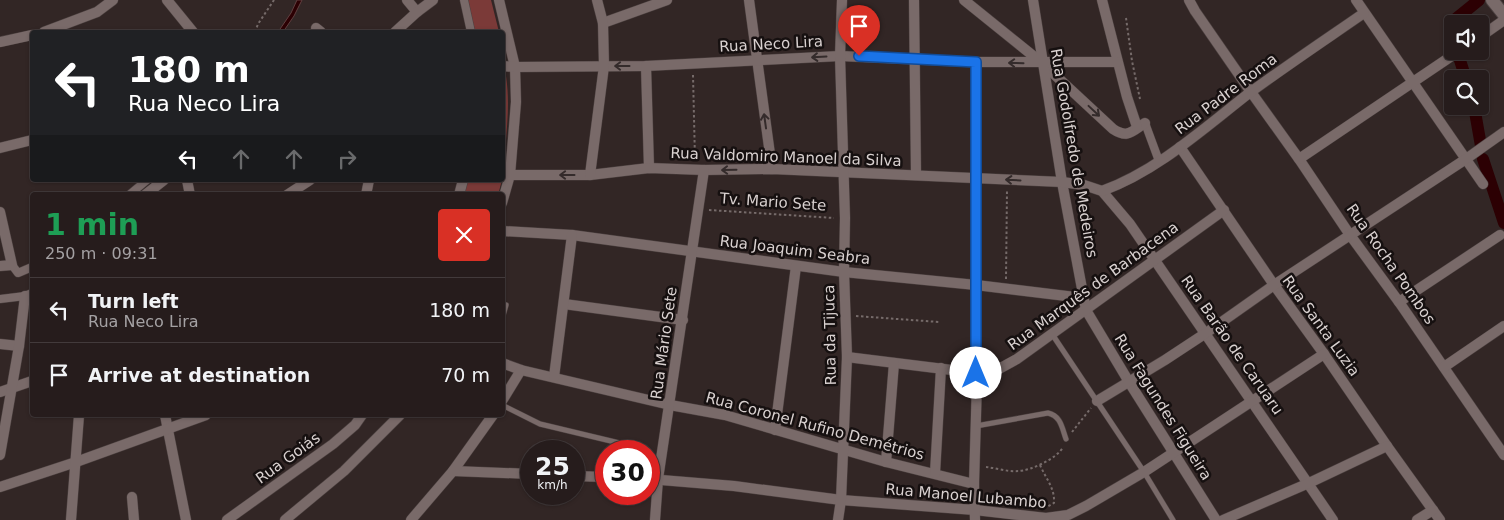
<!DOCTYPE html>
<meta charset="utf-8">
<style>
body{margin:0;font-family:"DejaVu Sans",sans-serif;background:#322929;color:#f1f3f6;height:100vh;display:flex;flex-direction:column;font-size:19px;white-space:nowrap}
*{box-sizing:border-box;margin:0}
p{font-size:16px;color:#a4a1a3}
.icon{flex:none;width:28px;height:28px;fill:none;stroke:currentColor;stroke-width:2;stroke-linecap:round;stroke-linejoin:round}
.map{position:relative;flex:1;overflow:hidden}
.drawer{position:absolute;left:30px;top:192px;width:475px;height:225px;display:flex;flex-direction:column;background:#261c1c;border-radius:5px;box-shadow:0 1px 4px #0004,0 0 0 1px #423a3b}
.drawer>*{flex:none}
.hud{position:absolute;left:30px;top:30px;width:475px;height:152px;border-radius:5px;box-shadow:0 1px 4px #0004,0 0 0 1px #423a3b;background:#202124;color:#fff;overflow:hidden}
.tools{position:absolute;left:1444px;top:15px;display:grid;gap:10px}
.tools a{display:grid;place-items:center;width:45px;height:45px;border-radius:5px;background:#261c1c;box-shadow:0 1px 4px #0004,0 0 0 1px #423a3b;font-size:25px}
.speed{position:absolute;left:520px;top:440px;display:flex;gap:10px;font-size:25px;font-weight:700;text-align:center}
.speed>*{display:grid;place-content:center;width:65px;height:65px;border-radius:50%;background:#261c1c;box-shadow:0 1px 4px #0004,0 0 0 1px #423a3b;line-height:1}
.speed small{font-size:12px;font-weight:400}
.speed .limit{border:8px solid #d22;background:#fff;color:#111}
.pin{position:absolute;display:grid;place-items:center;width:42px;height:42px;color:#fff;margin:-51px -21px;border-radius:50% 50% 50% 0;rotate:-45deg;box-shadow:0 0 5px #0007}
.pin .icon{rotate:45deg}
.me{position:absolute;width:55px;margin:-28px;rotate:0deg;stroke-linejoin:round;filter:drop-shadow(0 0 4px #0008)}
.turn{display:flex;align-items:center;gap:18px;height:105px;padding:0 15px;font-size:22px}
.turn .icon{width:65px;height:65px;stroke-width:2.5}
.turn b{display:block;font-size:35px;line-height:42px}
.lanes{display:flex;align-items:center;height:48px;padding:0 15px;background:#0003;justify-content:center;gap:25px;direction:ltr}
.lanes .off{opacity:.35}
.round{display:grid;place-items:center;flex:none;width:52px;height:52px;border-radius:5px;background:#322929}
.head{display:flex;align-items:center;justify-content:space-between;height:85px;padding:0 15px}
h1{font-size:30px;font-weight:700;line-height:38px;color:#1e9e55}
ul{padding:0;list-style:none}
li{display:flex;align-items:center;gap:15px;height:65px;padding:0 15px;border-top:1px solid #423a3b}
li div{flex:1}
li b{display:block;font-size:19px}
li em{font-style:normal}
.map>svg:first-child{display:block}
</style>
<div class="map">
<svg width="1504" height="520" viewBox="0 0 1504 520">
<rect width="100%" height="100%" fill="#322625"/>
<!-- green -->
<g fill="#7b3a38">
<path d="M467,0H491L499,32H474Z"/>
<path d="M503,73L506,76C511,108 505,143 503,175Z"/>
<path d="M467,180H502L498,195H464Z"/>
</g>
<!-- water -->
<path fill="#2c0003" stroke="#603f40" d="M297,0H302L294,16L283,32H278L291,13Z"/>
<g fill="none" stroke-linecap="round" stroke-linejoin="round">
<!-- canal -->
<g stroke="#2c0003" stroke-width="12">
<path d="M1452,39L1451,34L1452,22L1479,0"/>
<path d="M1457,51L1466,79"/>
<path d="M1474,106L1481,146"/>
<path d="M1483,159L1504,223"/>
</g>
<!-- service casing -->
<g stroke="#4c4140" stroke-width="6">
<g id="service">
<path d="M502,319L506,305"/>
<path d="M1052,334L1144,472L1173,520"/>
<path d="M502,405L540,424L636,447"/>
<path d="M976,426L1048,413C1061,416 1062,428 1066,439"/>
</g>
</g>
<!-- pedestrian casing -->
<g stroke="#4c4140" stroke-width="9">
<g id="pedestrian">
<path d="M464,0L471,32"/>
<path d="M1145,123L1159,161"/>
<path d="M129,195L147,180"/>
<path d="M12,265L18,273L32,267"/>
<path d="M0,299L25,296L32,293"/>
</g>
</g>
<!-- minor casing -->
<g stroke="#4c4140" stroke-width="11">
<g id="minor">
<path d="M167,0L193,32"/>
<path d="M407,0L417,12"/>
<path d="M499,0L515,67L516,102L510,175L502,203"/>
<path d="M749,0L772,169"/>
<path d="M914,0L916,175"/>
<path d="M964,0L1042,63L1113,129C1128,139 1132,131 1145,123"/>
<path d="M1033,0L1062,182L1086,310L1129,382L1216,520"/>
<path d="M1102,0L1127,97L1137,127"/>
<path d="M1189,0L1195,11L1251,92L1299,159L1350,235L1399,302L1504,455"/>
<path d="M1356,0L1483,184"/>
<path d="M603,23L667,0"/>
<path d="M316,28L321,32"/>
<path d="M44,32L97,12L113,0"/>
<path d="M395,32L417,12L433,0"/>
<path d="M1480,37L1504,20"/>
<path d="M0,42L32,35"/>
<path d="M502,66L515,67L646,66L840,56L976,62H1117"/>
<path d="M646,66L649,168"/>
<path d="M1180,147L1274,285L1324,354L1387,446L1440,520"/>
<path d="M0,148L32,140"/>
<path d="M1299,159L1459,51"/>
<path d="M510,175H590L649,168L704,170L772,169L1062,182L1084,185L1102,191L1130,224L1333,520"/>
<path d="M590,175L604,66L603,23L597,0"/>
<path d="M187,180L190,195"/>
<path d="M1102,191C1157,171 1203,129 1248,94C1286,66 1325,40 1364,13"/>
<path d="M145,195L164,180"/>
<path d="M287,195L310,180"/>
<path d="M366,195L369,180"/>
<path d="M459,195L463,180"/>
<path d="M0,212L12,265L0,266"/>
<path d="M502,231L572,235L844,272L976,285L1083,298"/>
<path d="M1399,302L1500,235"/>
<path d="M564,304L683,320"/>
<path d="M0,344L19,346"/>
<path d="M847,357L976,373"/>
<path d="M502,363L521,370L670,405L725,415L886,462L974,484"/>
<path d="M1444,367L1504,326"/>
<path d="M554,377L572,235"/>
<path d="M977,381L1017,359L1224,210"/>
<path d="M0,392L32,381"/>
<path d="M502,401L521,370"/>
<path d="M1097,401L1165,360L1206,333L1274,285L1466,159L1504,132"/>
<path d="M165,415L186,520"/>
<path d="M775,430L796,266"/>
<path d="M0,455L19,346L25,296"/>
<path d="M886,462L894,363"/>
<path d="M453,471L531,474"/>
<path d="M935,473L941,368"/>
<path d="M574,476L606,477"/>
<path d="M649,479L734,486L841,500L975,510L1046,518L1068,515L1086,506L1144,472L1324,354"/>
<path d="M0,487L76,462L206,415"/>
<path d="M132,497L134,520"/>
<path d="M71,520L79,415"/>
<path d="M227,520L333,444L355,425L362,415"/>
<path d="M285,520L344,471L400,415"/>
<path d="M411,520L453,471L493,415"/>
<path d="M655,520L658,479L704,170"/>
<path d="M838,520L841,500L847,357L844,272L845,218L840,56L842,0"/>
<path d="M975,520L974,484L977,381L976,373V62"/>
<path d="M1223,520L1309,483L1387,446"/>
<path d="M1417,520L1433,510"/>
</g>
</g>
<!-- tertiary casing -->
<g stroke="#4c4140" stroke-width="14">
<path id="tertiary" d="M1492,0L1504,15"/>
</g>
<!-- path -->
<g stroke="#766b6a" stroke-width="2" stroke-dasharray="2.5 2.5" stroke-linecap="butt">
<path d="M1126,18L1132,61L1140,99"/>
<path d="M255,32L258,24L274,0"/>
<path d="M693,75L695,160"/>
<path d="M709,210L834,218"/>
<path d="M1006,279L1007,189"/>
<path d="M856,316L939,322"/>
<path d="M1072,432L1091,408"/>
<path d="M1040,465C1046,479 1055,488 1054,503L1047,507"/>
<path d="M986,467C996,468 1008,472 1018,471C1030,471 1058,458 1063,447"/>
</g>
<!-- service -->
<use href="#service" stroke="#796a69" stroke-width="5"/>
<!-- pedestrian -->
<use href="#pedestrian" stroke="#796a69" stroke-width="8"/>
<!-- minor -->
<use href="#minor" stroke="#796a69" stroke-width="10"/>
<!-- tertiary -->
<use href="#tertiary" stroke="#796a69" stroke-width="12"/>
</g>
<!-- one-way arrows -->
<defs><path id="oneway-shaft" d="M-6 0H5M1.5-3L5.5 0L1.5 3" fill="none" stroke-width="1.6" stroke-linecap="round" stroke-linejoin="round" transform="scale(1.25)"/></defs>
<g stroke="#342b2b">
<use href="#oneway-shaft" transform="translate(819 57) rotate(177)"/>
<use href="#oneway-shaft" transform="translate(1016 63) rotate(-179)"/>
<use href="#oneway-shaft" transform="translate(622 66) rotate(-180)"/>
<use href="#oneway-shaft" transform="translate(1094 111) rotate(43)"/>
<use href="#oneway-shaft" transform="translate(765 121) rotate(-98)"/>
<use href="#oneway-shaft" transform="translate(729 170) rotate(179)"/>
<use href="#oneway-shaft" transform="translate(567 175) rotate(180)"/>
<use href="#oneway-shaft" transform="translate(1013 180) rotate(-177)"/>
</g>
<g fill="none" stroke-linecap="round" stroke-linejoin="round">
<!-- route casing -->
<g stroke="#114b97" stroke-width="12">
<path id="route" d="M859,56L976,62V373"/>
</g>
<!-- route -->
<use href="#route" stroke="#1a73e8" stroke-width="9"/>
</g>
<g text-anchor="middle" stroke-width="5" stroke-linejoin="round" paint-order="stroke">
<!-- street labels -->
<g font-size="15" fill="#d9d1d0" stroke="#161010">
<text transform="translate(771 44) rotate(-3)" y="5">Rua Neco Lira</text>
<text transform="translate(1226 94) rotate(-37)" y="5">Rua Padre Roma</text>
<text transform="translate(1074 153) rotate(80)" y="5">Rua Godolfredo de Medeiros</text>
<text transform="translate(786 157) rotate(2)" y="5">Rua Valdomiro Manoel da Silva</text>
<text transform="translate(773 202) rotate(4)" y="5">Tv. Mario Sete</text>
<text transform="translate(795 250) rotate(7)" y="5">Rua Joaquim Seabra</text>
<text transform="translate(1391 264) rotate(55)" y="5">Rua Rocha Pombos</text>
<text transform="translate(1093 286) rotate(-36)" y="5">Rua Marquês de Barbacena</text>
<text transform="translate(1321 326) rotate(54)" y="5">Rua Santa Luzia</text>
<text transform="translate(830 335) rotate(-91)" y="5">Rua da Tijuca</text>
<text transform="translate(664 343) rotate(-82)" y="5">Rua Mário Sete</text>
<text transform="translate(1232 345) rotate(55)" y="5">Rua Barão de Caruaru</text>
<text transform="translate(1163 407) rotate(58)" y="5">Rua Fagundes Figueira</text>
<text transform="translate(815 426) rotate(15)" y="5">Rua Coronel Rufino Demétrios</text>
<text transform="translate(288 458) rotate(-36)" y="5">Rua Goiás</text>
<text transform="translate(966 496) rotate(5)" y="5">Rua Manoel Lubambo</text>
</g>
</g>
</svg>
<div class="tools">
<a><svg class="icon" aria-label="sound" viewBox="0 0 24 24"><path d="M4 9h4l5-4v14l-5-4H4zM17 9q2 3 0 6"/></svg></a>
<a><svg class="icon" aria-label="search" viewBox="0 0 24 24"><circle cx="10" cy="10" r="6"/><path d="M15 15l6 6"/></svg></a>
</div>
<div class="speed"><div>25<small>km/h</small></div><div class="limit">30</div></div>
<div class="pin" style="left:859px;top:56px;background:#d93025"><svg class="icon" aria-label="arrive" viewBox="0 0 24 24"><path d="M6 21V4h12l-3 4 3 4H6"/></svg></div>
<svg class="me" style="left:976px;top:373px" viewBox="-20 -20 40 40"><circle r="19" fill="#fff"/><path d="M0-13L10 11 0 6-10 11z" fill="#1a73e8"/></svg>
<div class="hud">
<div class="turn"><svg class="icon" aria-label="left" viewBox="0 0 24 24"><path d="M17 20v-9H6M10 6l-5 5 5 5"/></svg><div><b>180 m</b>Rua Neco Lira</div></div>
<div class="lanes"><svg class="icon" aria-label="left" viewBox="0 0 24 24"><path d="M17 20v-9H6M10 6l-5 5 5 5"/></svg><svg class="icon off" aria-label="ahead" viewBox="0 0 24 24"><path d="M12 20V5M6 11l6-6 6 6"/></svg><svg class="icon off" aria-label="ahead" viewBox="0 0 24 24"><path d="M12 20V5M6 11l6-6 6 6"/></svg><svg class="icon off" aria-label="right" viewBox="0 0 24 24"><path d="M7 20v-9h11M14 6l5 5-5 5"/></svg></div>
</div>
<section class="drawer">
<div class="head"><div><h1>1 min</h1><p>250 m · 09:31</p></div><a class="round" style="background:#d93025;color:#fff"><svg class="icon" aria-label="close" viewBox="0 0 24 24"><path d="M6 6l12 12M18 6L6 18"/></svg></a></div>
<ul>
<li><svg class="icon" aria-label="left" viewBox="0 0 24 24"><path d="M17 20v-9H6M10 6l-5 5 5 5"/></svg><div><b>Turn left</b><p>Rua Neco Lira</p></div><em>180 m</em></li>
<li><svg class="icon" aria-label="arrive" viewBox="0 0 24 24"><path d="M6 21V4h12l-3 4 3 4H6"/></svg><div><b>Arrive at destination</b></div><em>70 m</em></li>
</ul>
</section>
</div>
